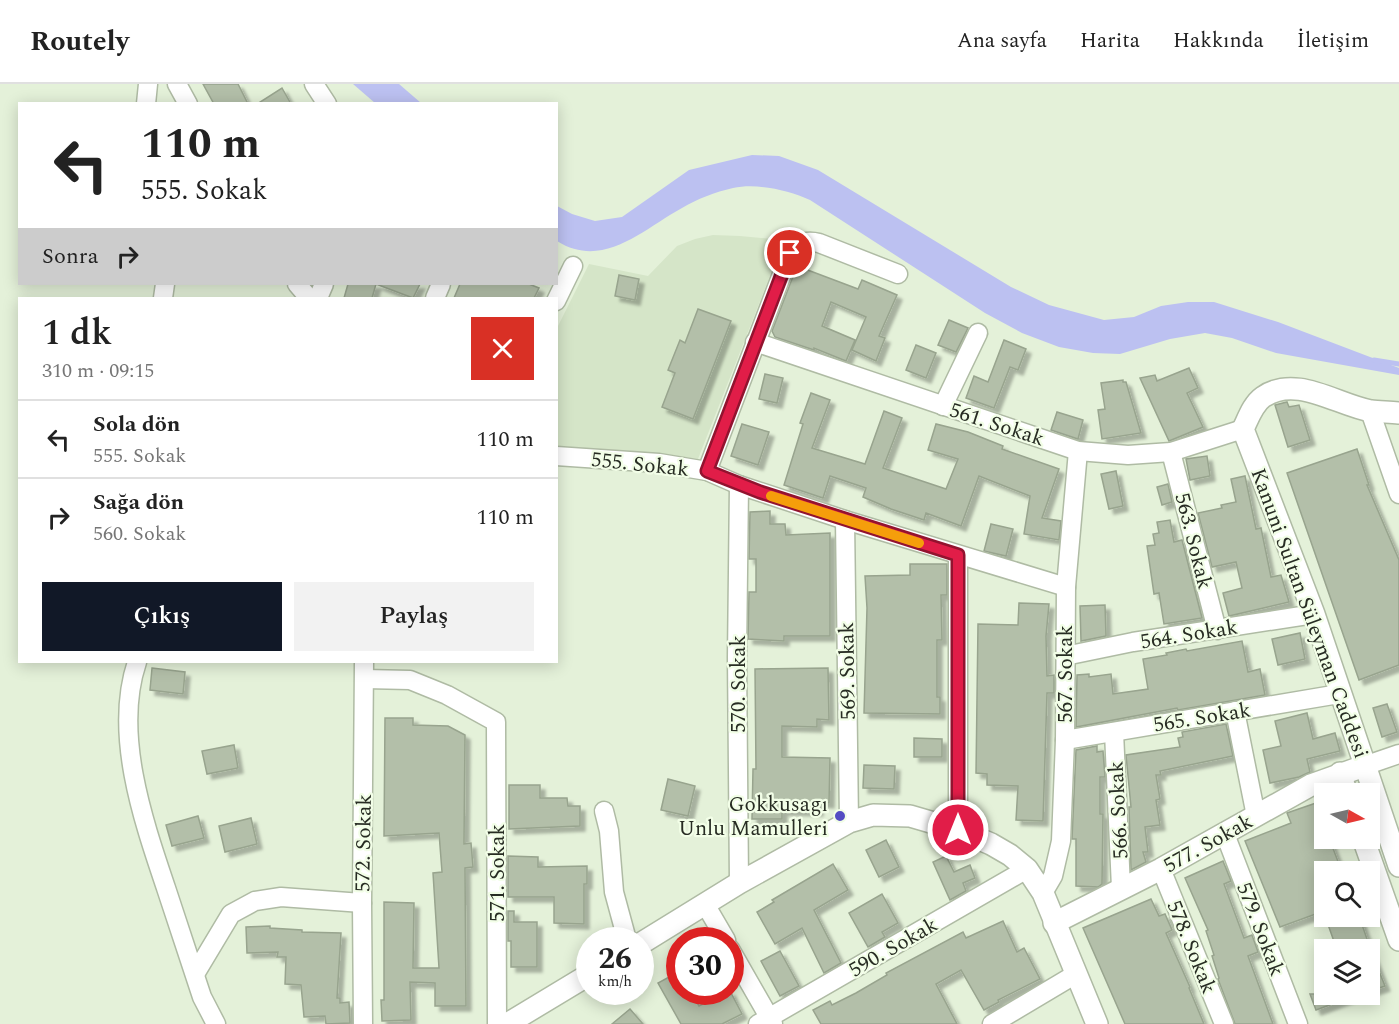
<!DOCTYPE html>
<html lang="tr">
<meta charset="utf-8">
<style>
body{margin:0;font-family:Spectral,serif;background:#f2f2f2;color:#222;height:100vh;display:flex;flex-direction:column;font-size:22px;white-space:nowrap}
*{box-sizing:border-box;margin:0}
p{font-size:20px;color:#767676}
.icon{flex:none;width:33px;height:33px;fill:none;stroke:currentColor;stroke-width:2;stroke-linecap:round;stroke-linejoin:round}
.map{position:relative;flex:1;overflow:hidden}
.panel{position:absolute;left:18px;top:213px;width:540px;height:366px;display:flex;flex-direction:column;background:#fff;border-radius:0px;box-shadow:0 3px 15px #0003}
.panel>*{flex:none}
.hud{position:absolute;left:18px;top:18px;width:540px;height:183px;border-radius:0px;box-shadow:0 3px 15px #0003;background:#fff;color:#222;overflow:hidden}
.needle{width:39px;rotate:98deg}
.buttons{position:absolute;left:1314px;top:699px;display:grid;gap:12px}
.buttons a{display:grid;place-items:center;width:66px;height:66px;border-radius:0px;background:#fff;box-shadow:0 3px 15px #0003;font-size:30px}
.speed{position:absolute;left:576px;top:843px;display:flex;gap:12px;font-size:30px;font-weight:700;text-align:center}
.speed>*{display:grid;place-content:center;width:78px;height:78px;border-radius:50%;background:#fff;box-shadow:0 3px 15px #0003;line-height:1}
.speed small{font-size:15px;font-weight:400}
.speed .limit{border:9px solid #d22;background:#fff;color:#111}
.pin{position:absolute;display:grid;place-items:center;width:51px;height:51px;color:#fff;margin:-26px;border:3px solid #fff;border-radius:50%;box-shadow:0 2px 6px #0007}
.me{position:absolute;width:66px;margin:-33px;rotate:0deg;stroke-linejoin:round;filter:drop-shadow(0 0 4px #0008)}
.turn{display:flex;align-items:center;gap:21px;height:126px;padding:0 24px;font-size:27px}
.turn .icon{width:78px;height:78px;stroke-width:2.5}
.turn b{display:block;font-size:42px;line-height:51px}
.then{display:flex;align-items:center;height:57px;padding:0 24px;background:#0003;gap:12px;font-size:22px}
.round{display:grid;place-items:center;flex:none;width:63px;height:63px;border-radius:0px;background:#f2f2f2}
.overview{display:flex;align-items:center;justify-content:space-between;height:102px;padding:0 24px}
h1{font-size:36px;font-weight:600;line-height:45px}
.action{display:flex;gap:12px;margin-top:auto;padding:12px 24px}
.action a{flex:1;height:69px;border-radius:0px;background:#111827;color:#fff;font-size:24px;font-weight:600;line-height:69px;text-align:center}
.action a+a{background:#f2f2f2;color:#222}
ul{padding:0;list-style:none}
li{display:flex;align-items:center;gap:18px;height:78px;padding:0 24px;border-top:2px solid #e0e0e0}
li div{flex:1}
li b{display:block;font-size:22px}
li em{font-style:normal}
header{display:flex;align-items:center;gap:36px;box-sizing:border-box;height:84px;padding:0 30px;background:#fff;border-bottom:2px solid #e0e0e0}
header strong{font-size:28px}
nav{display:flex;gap:33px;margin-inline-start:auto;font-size:21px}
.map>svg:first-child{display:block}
</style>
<header>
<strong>Routely</strong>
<nav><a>Ana sayfa</a><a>Harita</a><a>Hakkında</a><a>İletişim</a></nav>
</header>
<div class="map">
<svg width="1399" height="940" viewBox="0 0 1399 940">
<defs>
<filter id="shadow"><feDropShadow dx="5" dy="5" stdDeviation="1.5" flood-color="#0004"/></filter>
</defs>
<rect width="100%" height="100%" fill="#e4f1d9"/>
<!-- built -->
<path fill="#d5e5c8" d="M713,151L740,152L784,156L698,375L663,370L557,362L556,246L589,180L648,192L677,162L695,155Z"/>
<!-- water -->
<g fill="#bcc1f1">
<path d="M353,0H399L421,19H375Z"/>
<path d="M752,71L779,72L818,86L1011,203L1049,221L1104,236L1134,233L1161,222L1188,218H1214L1278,238L1399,284V291L1276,269L1232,254L1205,249L1170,255L1120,270L1093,269L1059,263L1022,249L985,229L810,116C788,106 757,99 733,104C715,108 697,115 682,124C642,146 603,186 557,157V122L572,130L595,137L622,133L689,86Z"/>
</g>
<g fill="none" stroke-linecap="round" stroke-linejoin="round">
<!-- stream -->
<path stroke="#bcc1f1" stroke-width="5" d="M1374,276L1399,280"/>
</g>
<!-- building -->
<g fill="#b3bfa9" stroke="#98a48e" stroke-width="1.5" filter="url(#shadow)">
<path d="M203,0H238L248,20H214Z"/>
<path d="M282,4L291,20H257Z"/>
<path d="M797,182L858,205L862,196L897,211L879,252L885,254L876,277L852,266L866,233L831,218L822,242L855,256L846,277L814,264V266L775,253L772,247Z"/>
<path d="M619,191L639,195L635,216L615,212Z"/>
<path d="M348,200H420L413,214L376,200L372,214H344Z"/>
<path d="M460,200H529L539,204L534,214H454Z"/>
<path d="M698,225L731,237L693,335L662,323L675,289L668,286L680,256L685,259Z"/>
<path d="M949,236L968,244L956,268L938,261Z"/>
<path d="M1004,256L1026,265L1018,286L1010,283L994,324L966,314L974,292L988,298Z"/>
<path d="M916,261L936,269L926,294L906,286Z"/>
<path d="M1189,284L1198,304L1187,309L1203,343L1169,357L1140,294L1155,291L1157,297Z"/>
<path d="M765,290L783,294L777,319L759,315Z"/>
<path d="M1123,296V298H1126L1141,349L1102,355L1098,326L1105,325L1101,299Z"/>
<path d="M811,309L830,316L812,364L865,380L884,327L902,334L883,384L946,405L958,375L928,366L936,340L968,348L1003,362L1002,365L1059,385L1042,434L1061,437L1059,456L1024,450L1030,412L979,392L961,442L926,429L924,436L891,425L863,413L866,404L830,392L823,414L784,401L803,340L800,339Z"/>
<path d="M1287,318L1289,323L1299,321L1310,356L1288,363L1275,321Z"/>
<path d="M1057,328L1083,336L1078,355L1051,346Z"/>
<path d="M742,340L769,348L758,381L731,372Z"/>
<path d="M1357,365L1369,401H1367L1399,476V581L1359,596L1287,389Z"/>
<path d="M1207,372L1210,392L1190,396L1186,375Z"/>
<path d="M1116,387L1123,422L1109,425L1101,390Z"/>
<path d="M1245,392L1256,445L1261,444L1271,493L1281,491L1289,518L1229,532L1223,509L1242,504L1236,478L1212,483L1198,429L1222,424L1221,421L1236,418L1231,395Z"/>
<path d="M1168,400L1172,418L1162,421L1157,403Z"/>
<path d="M770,427V440H785L786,451L830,449V552H784V557L748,555L749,508H756V475H749L750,428Z"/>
<path d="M1170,436L1174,458L1182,456L1202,534L1164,540L1159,509L1154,510L1147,462L1155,461L1153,450L1159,449L1157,438Z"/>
<path d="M991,440L1013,445L1006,472L984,467Z"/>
<path d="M910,480H947V511H941L942,556H937V613H940V630L864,629L867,524L865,492L910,491Z"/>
<path d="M1019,519L1049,520L1046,552L1047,592L1054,591V609H1047L1043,737L1016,736L1018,702L987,701V690L976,689L978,540L1018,541Z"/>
<path d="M1105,521L1106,552L1081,557L1080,522Z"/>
<path d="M1300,549L1305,575L1278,581L1272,555Z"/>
<path d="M1242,557L1248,588L1260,585L1265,611L1178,626L1177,624L1076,643L1077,591L1089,590V593L1111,590L1113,610L1148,605L1143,575L1167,571L1166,569L1186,565L1187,567Z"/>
<path d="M152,584L185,588L183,610L150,606Z"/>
<path d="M828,584L829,636L817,635V643L782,642V673L830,674L829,719L818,718V727L782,726V735H752L753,685H756L755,585Z"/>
<path d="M1387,620L1397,648L1382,653L1373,624Z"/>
<path d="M1307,629L1313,655L1335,649L1340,667L1307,675L1310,688L1299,693L1270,699L1263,666L1281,662L1275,637Z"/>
<path d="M385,634H413V641L448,642L465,651L464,760L471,759L473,783L465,784L466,922H435V899L410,898L411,936L382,937L381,916H384V818L414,819L413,884H439L433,789L442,788L439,749L384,752Z"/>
<path d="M1226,640L1233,672L1160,687L1161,691H1156L1160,715L1156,716L1160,741L1145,743L1148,768H1143L1146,778L1131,786L1129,723H1131L1126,671L1180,663L1178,654L1183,653L1182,648Z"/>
<path d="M914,654L942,655V673H914Z"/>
<path d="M234,661L238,684L207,690L202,667Z"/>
<path d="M1097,662V668L1103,667L1105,693H1100V730H1103L1102,800L1098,803L1076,802V755H1072L1076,666Z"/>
<path d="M864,681L895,682L894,705L863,704Z"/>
<path d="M668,695L695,702L688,732L661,726Z"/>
<path d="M509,701H540V714H567L568,722H580V742L509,745Z"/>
<path d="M1316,719L1324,741V754H1329L1342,788H1324V827L1280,843L1245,757L1291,739L1287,729Z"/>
<path d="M198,732L204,754L172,762L166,741Z"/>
<path d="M251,734L257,760L225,768L219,742Z"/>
<path d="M886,756L899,783L879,793L866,766Z"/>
<path d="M508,772L538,773V783L587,782V800H584V840L554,839V813H508Z"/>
<path d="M946,772L954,788L970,781L975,794L963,799L966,807L950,816L933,778Z"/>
<path d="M1223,777L1231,797L1224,800L1244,854L1252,851L1258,868L1248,872L1273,940H1235L1218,895L1219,894L1212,872L1214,871L1206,847L1208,846L1185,794Z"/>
<path d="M833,780L848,806L814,826L841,879L824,889L802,844L775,860L757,828L774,818L772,816Z"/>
<path d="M882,810L898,839L882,848L885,853L868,863L849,829Z"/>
<path d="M1151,815L1159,832L1165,830L1172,846L1166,849L1190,903L1189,904L1204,940H1125L1083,844Z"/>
<path d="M508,827H514V838H537V883H511V857H508Z"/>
<path d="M1325,832H1359L1368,858L1347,866H1337Z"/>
<path d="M1003,837L1017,868L1024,864L1040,895L998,916L999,918L984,926L961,886L936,900L957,940H821L813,926L830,917L832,921L856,909L887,891L886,889L963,848L966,854Z"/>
<path d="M270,842V844L302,846V848L341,849L337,914H340V919L349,918L350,939L326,940L325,932L304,933L301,901L285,900L286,873H277L278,868L247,869L246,843Z"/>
<path d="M1370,865L1385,902L1370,907Z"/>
<path d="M780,867L799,902L780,912L761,877Z"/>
<path d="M680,887V908H691L699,922L730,907L742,930L722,940H681L658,899Z"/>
<path d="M1310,910H1354V912L1316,926Z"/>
<path d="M630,925L643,940H612Z"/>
</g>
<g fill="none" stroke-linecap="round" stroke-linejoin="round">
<!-- minor casing -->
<g stroke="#afbba4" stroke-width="21">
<g id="minor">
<path d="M177,0L188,20"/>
<path d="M314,0L327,20"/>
<path d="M146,20L148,0"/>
<path d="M297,200L309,214"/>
<path d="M163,214L165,200"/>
<path d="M318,214L324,200"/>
<path d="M435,214L441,200"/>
<path d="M556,217L573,182"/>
<path d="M755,258L1078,367L1128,371L1171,368L1243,345"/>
<path d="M943,322L978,249"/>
<path d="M1370,327L1399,410"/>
<path d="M1171,368L1217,546"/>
<path d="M556,372L659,379L707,387L739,401L845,436L1066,503"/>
<path d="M707,387L790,169C797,159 807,156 819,159L898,190"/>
<path d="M739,401L737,573L739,799"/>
<path d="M845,436L849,738"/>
<path d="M1065,572L1133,558L1314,530"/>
<path d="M137,578C113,649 143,736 166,804C178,840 190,877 202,913L216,940"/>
<path d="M365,595L410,596L447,611L496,638L497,940"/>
<path d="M1235,627L1256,732"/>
<path d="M1114,648L1121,804"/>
<path d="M1065,656L1339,610"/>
<path d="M1364,682L1399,670"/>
<path d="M604,727L609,747L614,808L627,856"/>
<path d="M958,746V471"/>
<path d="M1225,750L1298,940"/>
<path d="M1161,785L1224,940"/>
<path d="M1043,809L1053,792L1061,757L1065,656L1066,503L1078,367"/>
<path d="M705,820L726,856"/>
<path d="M730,865L773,940"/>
<path d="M195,890L231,830L255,817L281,813L362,819"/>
<path d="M363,940L362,819L364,578"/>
<path d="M758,940L1027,785"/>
<path d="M992,940L1076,890"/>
</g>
</g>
<!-- tertiary casing -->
<g stroke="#afbba4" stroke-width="24">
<g id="tertiary">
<path d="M1399,329C1390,328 1380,328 1371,327C1337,321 1296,290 1263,313C1253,320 1248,335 1243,345L1314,530L1399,782"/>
<path d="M1340,689L1347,710"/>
<path d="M1363,754L1399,856"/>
<path d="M1054,839L1161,785L1311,701L1364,682"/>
<path d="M640,860L739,799L849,738L873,731L910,732L958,746L991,760L1010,771L1027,785L1043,809L1097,940"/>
<path d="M507,940L590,890"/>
</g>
</g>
<!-- minor -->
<use href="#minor" stroke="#fff" stroke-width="18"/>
<!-- tertiary -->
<use href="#tertiary" stroke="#fff" stroke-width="21"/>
</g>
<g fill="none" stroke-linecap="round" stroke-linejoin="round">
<!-- route casing -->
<g stroke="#92132f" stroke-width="15">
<path id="route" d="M790,169L707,387L760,408L958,471V746"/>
</g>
<!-- route -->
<use href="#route" stroke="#e11d48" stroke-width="10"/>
<!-- slow -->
<path stroke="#f59e0b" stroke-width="10" d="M771,412L919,459"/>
</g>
<!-- markers -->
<circle fill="#544cc3" stroke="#f2fee7" stroke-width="2" cx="840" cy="732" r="6"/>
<g text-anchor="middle" stroke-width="4.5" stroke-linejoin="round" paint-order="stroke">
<!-- street labels -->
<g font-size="21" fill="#272c23" stroke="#f2fee7">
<text transform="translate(997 340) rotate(18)" y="7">561. Sokak</text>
<text transform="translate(640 380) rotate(6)" y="7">555. Sokak</text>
<text transform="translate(1194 457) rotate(76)" y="7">563. Sokak</text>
<text transform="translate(1310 529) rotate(70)" y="7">Kanuni Sultan Süleyman Caddesi</text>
<text transform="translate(1189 550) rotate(-9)" y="7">564. Sokak</text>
<text transform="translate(847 587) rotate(-91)" y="7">569. Sokak</text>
<text transform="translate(1065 590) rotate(-90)" y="7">567. Sokak</text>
<text transform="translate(738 600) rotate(-90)" y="7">570. Sokak</text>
<text transform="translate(1202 633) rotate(-9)" y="7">565. Sokak</text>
<text transform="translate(1118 726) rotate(-93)" y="7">566. Sokak</text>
<text transform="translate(363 759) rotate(-89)" y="7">572. Sokak</text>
<text transform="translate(1208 759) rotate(-29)" y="7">577. Sokak</text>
<text transform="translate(497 789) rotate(-90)" y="7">571. Sokak</text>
<text transform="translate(1261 845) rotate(69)" y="7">579. Sokak</text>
<text transform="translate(893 863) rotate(-30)" y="7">590. Sokak</text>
<text transform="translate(1192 863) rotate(68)" y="7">578. Sokak</text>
</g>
<!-- poi labels -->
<g font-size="21" fill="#272c23" stroke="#f2fee7" text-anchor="end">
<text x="828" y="727">Gokkusagı<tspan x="828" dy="24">Unlu Mamulleri</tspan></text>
</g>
</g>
</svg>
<div class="buttons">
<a><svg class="needle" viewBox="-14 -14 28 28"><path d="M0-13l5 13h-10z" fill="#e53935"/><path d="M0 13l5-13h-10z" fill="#767676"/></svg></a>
<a><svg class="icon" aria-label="search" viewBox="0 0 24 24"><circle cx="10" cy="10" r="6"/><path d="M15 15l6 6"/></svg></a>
<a><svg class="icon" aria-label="layers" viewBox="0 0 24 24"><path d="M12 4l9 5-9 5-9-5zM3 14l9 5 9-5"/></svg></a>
</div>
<div class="speed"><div>26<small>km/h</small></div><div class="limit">30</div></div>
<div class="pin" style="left:790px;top:169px;background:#d93025"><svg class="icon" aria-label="arrive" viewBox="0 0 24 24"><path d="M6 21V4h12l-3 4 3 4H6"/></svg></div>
<svg class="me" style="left:958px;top:746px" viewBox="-20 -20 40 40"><circle r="17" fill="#e11d48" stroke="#fff" stroke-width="3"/><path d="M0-11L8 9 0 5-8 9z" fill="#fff"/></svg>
<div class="hud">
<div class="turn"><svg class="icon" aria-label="left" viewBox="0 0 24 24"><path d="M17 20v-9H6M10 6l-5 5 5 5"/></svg><div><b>110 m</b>555. Sokak</div></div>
<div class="then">Sonra<svg class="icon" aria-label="right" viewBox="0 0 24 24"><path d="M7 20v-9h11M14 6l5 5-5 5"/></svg></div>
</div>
<section class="panel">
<div class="overview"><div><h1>1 dk</h1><p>310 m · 09:15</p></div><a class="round" style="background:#d93025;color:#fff"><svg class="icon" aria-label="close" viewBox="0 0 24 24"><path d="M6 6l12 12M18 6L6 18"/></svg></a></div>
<ul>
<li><svg class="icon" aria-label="left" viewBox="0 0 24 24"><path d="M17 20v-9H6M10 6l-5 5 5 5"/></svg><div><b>Sola dön</b><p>555. Sokak</p></div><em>110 m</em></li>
<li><svg class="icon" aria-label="right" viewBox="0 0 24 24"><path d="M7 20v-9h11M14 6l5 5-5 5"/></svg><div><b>Sağa dön</b><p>560. Sokak</p></div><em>110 m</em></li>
</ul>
<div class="action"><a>Çıkış</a><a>Paylaş</a></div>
</section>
</div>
